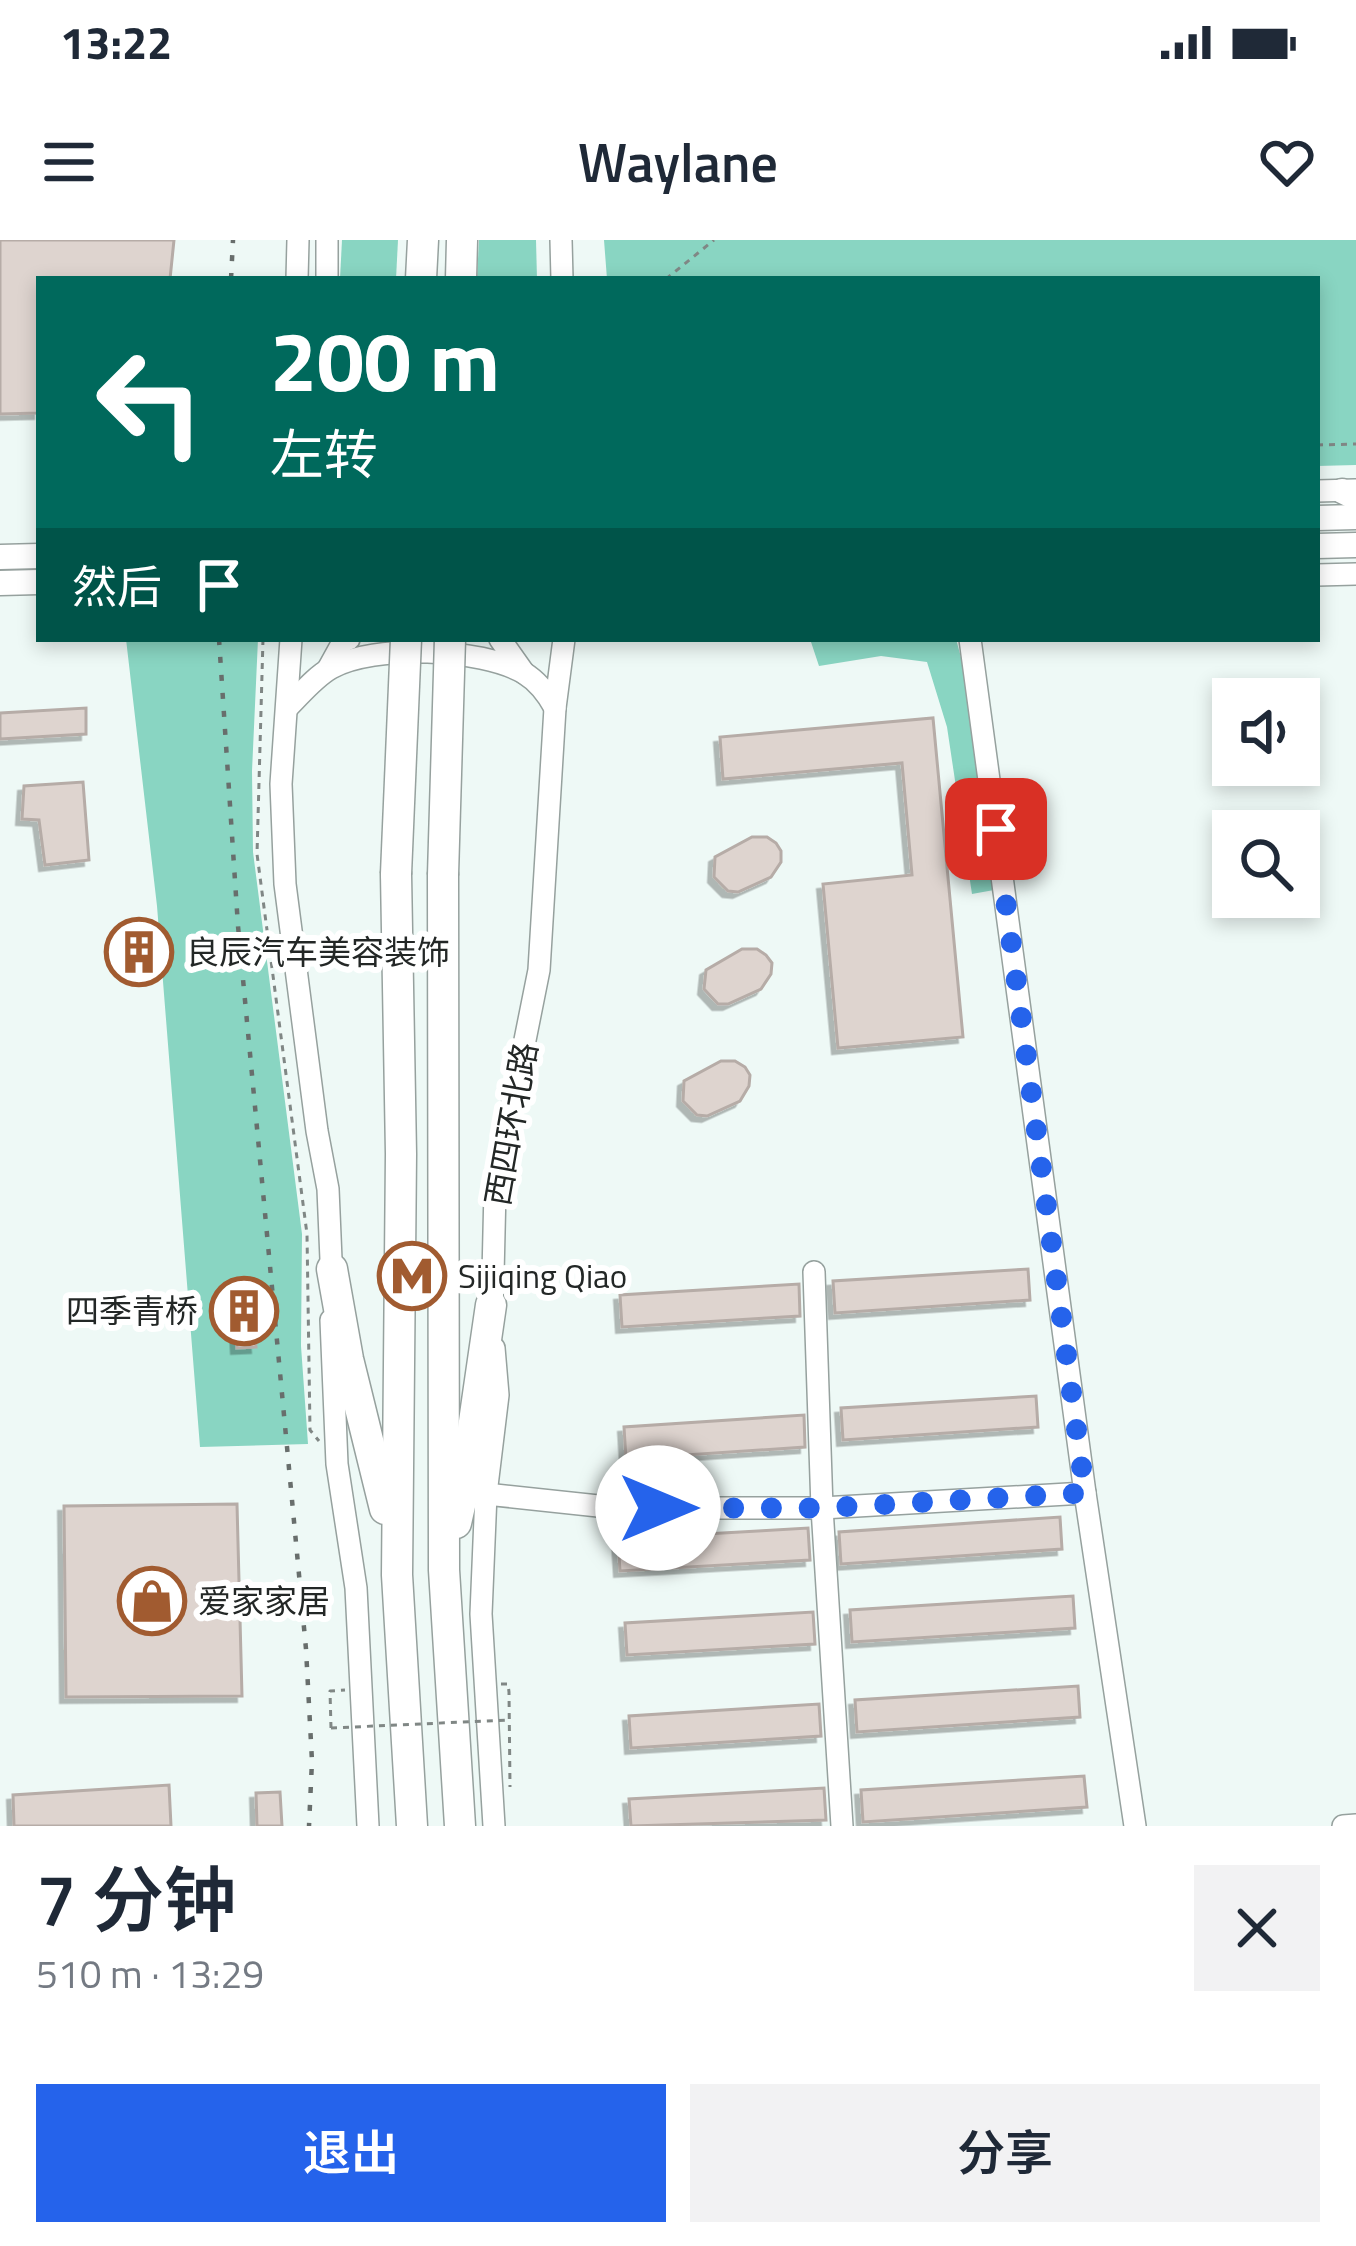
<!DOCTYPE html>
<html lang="zh">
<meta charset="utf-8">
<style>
body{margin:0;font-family:"Titillium Web","Noto Sans SC",sans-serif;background:#f2f2f3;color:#1f2937;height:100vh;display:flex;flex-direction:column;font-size:45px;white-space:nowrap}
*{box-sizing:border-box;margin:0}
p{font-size:39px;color:#747a83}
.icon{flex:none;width:66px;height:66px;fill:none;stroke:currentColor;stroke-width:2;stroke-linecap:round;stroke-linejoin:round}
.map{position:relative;height:1586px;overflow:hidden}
.side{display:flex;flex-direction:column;background:#fff;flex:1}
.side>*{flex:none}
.banner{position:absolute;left:36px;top:36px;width:1284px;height:366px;border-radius:0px;box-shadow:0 6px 18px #0003;background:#00695c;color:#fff;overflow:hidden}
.fabs{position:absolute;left:1212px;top:438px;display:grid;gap:24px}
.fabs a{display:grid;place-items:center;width:108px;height:108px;border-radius:0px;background:#fff;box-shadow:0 6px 18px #0003;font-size:60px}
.pin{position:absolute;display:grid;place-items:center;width:102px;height:102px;color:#fff;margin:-51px;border-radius:24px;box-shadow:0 6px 18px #0006}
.me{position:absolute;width:132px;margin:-66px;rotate:90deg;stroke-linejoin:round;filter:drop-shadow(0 0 9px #0008)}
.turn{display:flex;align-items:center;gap:42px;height:252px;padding:0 36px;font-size:54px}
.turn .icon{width:156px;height:156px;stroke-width:2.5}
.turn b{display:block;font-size:84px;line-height:102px}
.then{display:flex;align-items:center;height:114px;padding:0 36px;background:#0003;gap:24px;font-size:45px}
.round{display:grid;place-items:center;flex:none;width:126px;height:126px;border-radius:0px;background:#f2f2f3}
.overview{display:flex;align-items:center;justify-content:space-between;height:204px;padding:0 36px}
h1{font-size:72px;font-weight:600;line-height:90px}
.action{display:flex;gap:24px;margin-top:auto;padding:24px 36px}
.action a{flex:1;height:138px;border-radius:0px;background:#2563eb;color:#fff;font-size:48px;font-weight:600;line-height:138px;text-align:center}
.action a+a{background:#f2f2f3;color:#1f2937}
.status{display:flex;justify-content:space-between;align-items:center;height:84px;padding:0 60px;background:#fff;direction:ltr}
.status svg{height:33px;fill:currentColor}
header{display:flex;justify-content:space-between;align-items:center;height:156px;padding:0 36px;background:#fff;font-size:54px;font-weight:600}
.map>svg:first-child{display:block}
</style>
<div class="status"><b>13:22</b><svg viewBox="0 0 49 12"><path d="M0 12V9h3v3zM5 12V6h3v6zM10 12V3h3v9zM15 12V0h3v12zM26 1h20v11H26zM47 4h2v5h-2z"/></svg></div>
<header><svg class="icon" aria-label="menu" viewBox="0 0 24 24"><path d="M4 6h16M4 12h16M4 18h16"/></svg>Waylane<svg class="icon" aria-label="heart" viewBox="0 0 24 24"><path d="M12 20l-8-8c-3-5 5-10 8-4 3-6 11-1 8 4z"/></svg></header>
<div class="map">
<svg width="1356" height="1586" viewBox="0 0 1356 1586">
<defs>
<filter id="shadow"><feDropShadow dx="-5.5" dy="5.5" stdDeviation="0" flood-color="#0004"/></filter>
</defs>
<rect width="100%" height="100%" fill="#eef9f6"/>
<!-- green -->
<g fill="#89d5c2">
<path d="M342,0H398L396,39H340Z"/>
<path d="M479,0H536L537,39H477Z"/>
<path d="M604,0H1356V225L1317,226V39H607Z"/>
<path d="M126,399H258L252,531L253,612L302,994L301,1106L308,1204L200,1207L157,666Z"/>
<path d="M810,399H956L972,458L994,650L972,654L947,487L927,422L881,416L819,426Z"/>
</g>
<!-- building -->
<g fill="#ded4cf" stroke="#b6aca7" stroke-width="3" filter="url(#shadow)">
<path d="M0,0H174L170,39H39V173L0,174Z"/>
<path d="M86,468V494L0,499V473Z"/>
<path d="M933,478L963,797L838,808L823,644L912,635L902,523L723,539L720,497Z"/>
<path d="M83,542L89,620L45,625L39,580L22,579L24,546Z"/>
<path d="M752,597H767L776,603L781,611V622L771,637L738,652L728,651L714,637L715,617Z"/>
<path d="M151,690L154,731L126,733L123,692Z"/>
<path d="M742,709H757L766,715L772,723L771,734L761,749L728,764H718L704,749L706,730Z"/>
<path d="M721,821H735L745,827L750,835L749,846L740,861L707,876L697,875L683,861L684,841Z"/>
<path d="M1028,1029L1030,1060L835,1073L833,1041Z"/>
<path d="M799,1044L800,1076L622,1087L620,1055Z"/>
<path d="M252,1057L256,1107L237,1108L234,1058Z"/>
<path d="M1036,1156L1038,1187L843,1200L841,1168Z"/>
<path d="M804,1175L805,1207L626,1219L624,1187Z"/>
<path d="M237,1264L242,1456L66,1457L64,1266Z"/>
<path d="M1060,1277L1062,1309L841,1324L839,1292Z"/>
<path d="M808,1288L810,1320L620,1331L618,1299Z"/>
<path d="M1073,1356L1075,1388L852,1402L850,1370Z"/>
<path d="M813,1372L815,1404L627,1415L625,1383Z"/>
<path d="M1078,1446L1080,1477L857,1492L855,1460Z"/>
<path d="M819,1464L821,1496L631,1508L629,1476Z"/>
<path d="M1084,1536L1087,1567L863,1582L861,1550Z"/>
<path d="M169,1545L171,1586H14L13,1555Z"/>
<path d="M824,1548L826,1580L631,1586L629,1559Z"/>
<path d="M280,1552L282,1586H257L256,1553Z"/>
</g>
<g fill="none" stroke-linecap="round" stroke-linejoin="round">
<!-- minor casing -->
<g stroke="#96a19e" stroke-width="24">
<g id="minor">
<path d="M561,0L562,39"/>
<path d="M297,39L298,0"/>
<path d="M327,39V0"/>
<path d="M1317,251L1355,250"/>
<path d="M1317,335L1356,334"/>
<path d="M291,399L281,544L285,644L317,891L328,949L332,1043"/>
<path d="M500,399L524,433"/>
<path d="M970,399L1085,1253L1135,1586"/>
<path d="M328,429L344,400L349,399"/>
<path d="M289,466C302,453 315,437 331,428C374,404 481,408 524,433C537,441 548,455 555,468"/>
<path d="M814,1032L822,1268L842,1586"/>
<path d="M492,1077L495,950L539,730L555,468L564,399"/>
<path d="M331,1080L337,1224L356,1348L368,1586"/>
<path d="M494,1108L498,1155L486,1254L481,1374L494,1586"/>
<path d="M486,1254L617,1268H822L1085,1253"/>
<path d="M1343,1586L1356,1585"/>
</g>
</g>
<!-- major casing -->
<g stroke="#96a19e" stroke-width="27">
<g id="major">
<path d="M1342,251L1356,258"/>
<path d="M1317,278L1356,277"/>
<path d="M1317,306L1356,305"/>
<path d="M0,317L39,316"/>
<path d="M0,343L39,342"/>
</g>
</g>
<!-- highway casing -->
<g stroke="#96a19e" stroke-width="33">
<g id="highway">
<path d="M421,39L423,0"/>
<path d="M461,39L462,0"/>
<path d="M396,634L401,914L397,1335L412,1586"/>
<path d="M443,635L444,1330L460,1586"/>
<path d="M332,1029L348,1119L385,1269"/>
<path d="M456,1283L465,1244L491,1065"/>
</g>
</g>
<!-- path -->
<g stroke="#808785" stroke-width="3" stroke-dasharray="6 6" stroke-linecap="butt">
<path d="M666,39L714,0"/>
<path d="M1317,205L1356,204"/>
<path d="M263,399L257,614L307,994L310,1190L319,1201"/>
<path d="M501,1444H508L509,1452L510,1547"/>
<path d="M331,1488L330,1451L345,1450"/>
</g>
<!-- minor -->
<use href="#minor" stroke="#fff" stroke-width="21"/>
<!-- major -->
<use href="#major" stroke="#fff" stroke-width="24"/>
<!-- highway -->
<use href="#highway" stroke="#fff" stroke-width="30"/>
<!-- rail -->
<g stroke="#686e6c" stroke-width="4.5" stroke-dasharray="6 12" stroke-linecap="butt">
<path d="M231,39L233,0"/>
<path d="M219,399L238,686L306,1409L312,1521L309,1586"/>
</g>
<!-- highway-bridge casing -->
<g stroke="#96a19e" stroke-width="33" stroke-linecap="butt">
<g id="highway-bridge">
<path d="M396,634L406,399"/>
<path d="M443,635L450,399"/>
</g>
</g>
<!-- path-bridge -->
<path stroke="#808785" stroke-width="3" stroke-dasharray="6 6" stroke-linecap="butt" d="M331,1488L508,1480"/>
<!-- highway-bridge -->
<use href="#highway-bridge" stroke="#fff" stroke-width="30"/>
</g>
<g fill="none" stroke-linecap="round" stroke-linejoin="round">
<!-- route -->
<path stroke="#2563eb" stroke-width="21" stroke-dasharray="0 37.8" d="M658,1268H822L1085,1253L996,589"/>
</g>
<!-- icons -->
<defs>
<g id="building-ring" transform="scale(3.45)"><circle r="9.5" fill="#fff" stroke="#a15b30" stroke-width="1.5"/><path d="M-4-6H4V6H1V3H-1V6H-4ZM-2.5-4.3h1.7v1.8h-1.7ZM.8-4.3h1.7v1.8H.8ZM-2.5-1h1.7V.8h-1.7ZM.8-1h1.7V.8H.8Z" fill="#a15b30"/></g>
<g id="metro-ring" transform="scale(3.45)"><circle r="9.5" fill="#fff" stroke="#a15b30" stroke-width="1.5"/><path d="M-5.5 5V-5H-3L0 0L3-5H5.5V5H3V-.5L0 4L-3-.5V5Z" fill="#a15b30"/></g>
<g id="shop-ring" transform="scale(3.45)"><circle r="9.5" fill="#fff" stroke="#a15b30" stroke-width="1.5"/><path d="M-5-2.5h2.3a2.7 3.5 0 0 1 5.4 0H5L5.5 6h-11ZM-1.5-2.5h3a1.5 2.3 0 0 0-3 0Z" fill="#a15b30"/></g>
</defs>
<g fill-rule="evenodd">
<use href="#building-ring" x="139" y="712"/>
<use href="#metro-ring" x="412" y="1036"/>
<use href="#building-ring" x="244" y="1071"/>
<use href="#shop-ring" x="152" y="1361"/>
</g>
<g text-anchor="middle" stroke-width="12" stroke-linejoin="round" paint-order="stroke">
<!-- poi labels -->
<g font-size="33" fill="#232726" stroke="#fff" text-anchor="start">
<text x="186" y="724">良辰汽车美容装饰</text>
<text x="458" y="1048">Sijiqing Qiao</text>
<text x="198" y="1083" text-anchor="end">四季青桥</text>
<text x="198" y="1373">爱家家居</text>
</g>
<!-- street labels -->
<g font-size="33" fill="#232726" stroke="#fff">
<text transform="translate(511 884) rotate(-80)" y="12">西四环北路</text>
</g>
</g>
</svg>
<div class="fabs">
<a><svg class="icon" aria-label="sound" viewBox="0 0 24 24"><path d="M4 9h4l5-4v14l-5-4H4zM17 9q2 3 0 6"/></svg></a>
<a><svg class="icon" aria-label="search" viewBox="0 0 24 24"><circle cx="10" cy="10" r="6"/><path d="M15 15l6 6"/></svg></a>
</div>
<div class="pin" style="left:996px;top:589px;background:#d93025"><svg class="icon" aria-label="arrive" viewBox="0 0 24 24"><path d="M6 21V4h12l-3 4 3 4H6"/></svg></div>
<svg class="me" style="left:658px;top:1268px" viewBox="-20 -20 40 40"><circle r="19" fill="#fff"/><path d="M0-13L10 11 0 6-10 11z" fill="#2563eb"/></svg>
<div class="banner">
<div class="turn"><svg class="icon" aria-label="left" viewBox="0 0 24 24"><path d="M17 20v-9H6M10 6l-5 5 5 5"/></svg><div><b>200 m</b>左转</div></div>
<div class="then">然后<svg class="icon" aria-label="arrive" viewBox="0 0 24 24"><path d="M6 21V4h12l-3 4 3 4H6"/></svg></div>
</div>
</div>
<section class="side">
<div class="overview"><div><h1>7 分钟</h1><p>510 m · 13:29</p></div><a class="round"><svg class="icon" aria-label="close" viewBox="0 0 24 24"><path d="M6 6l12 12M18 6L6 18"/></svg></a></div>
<div class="action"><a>退出</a><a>分享</a></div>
</section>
